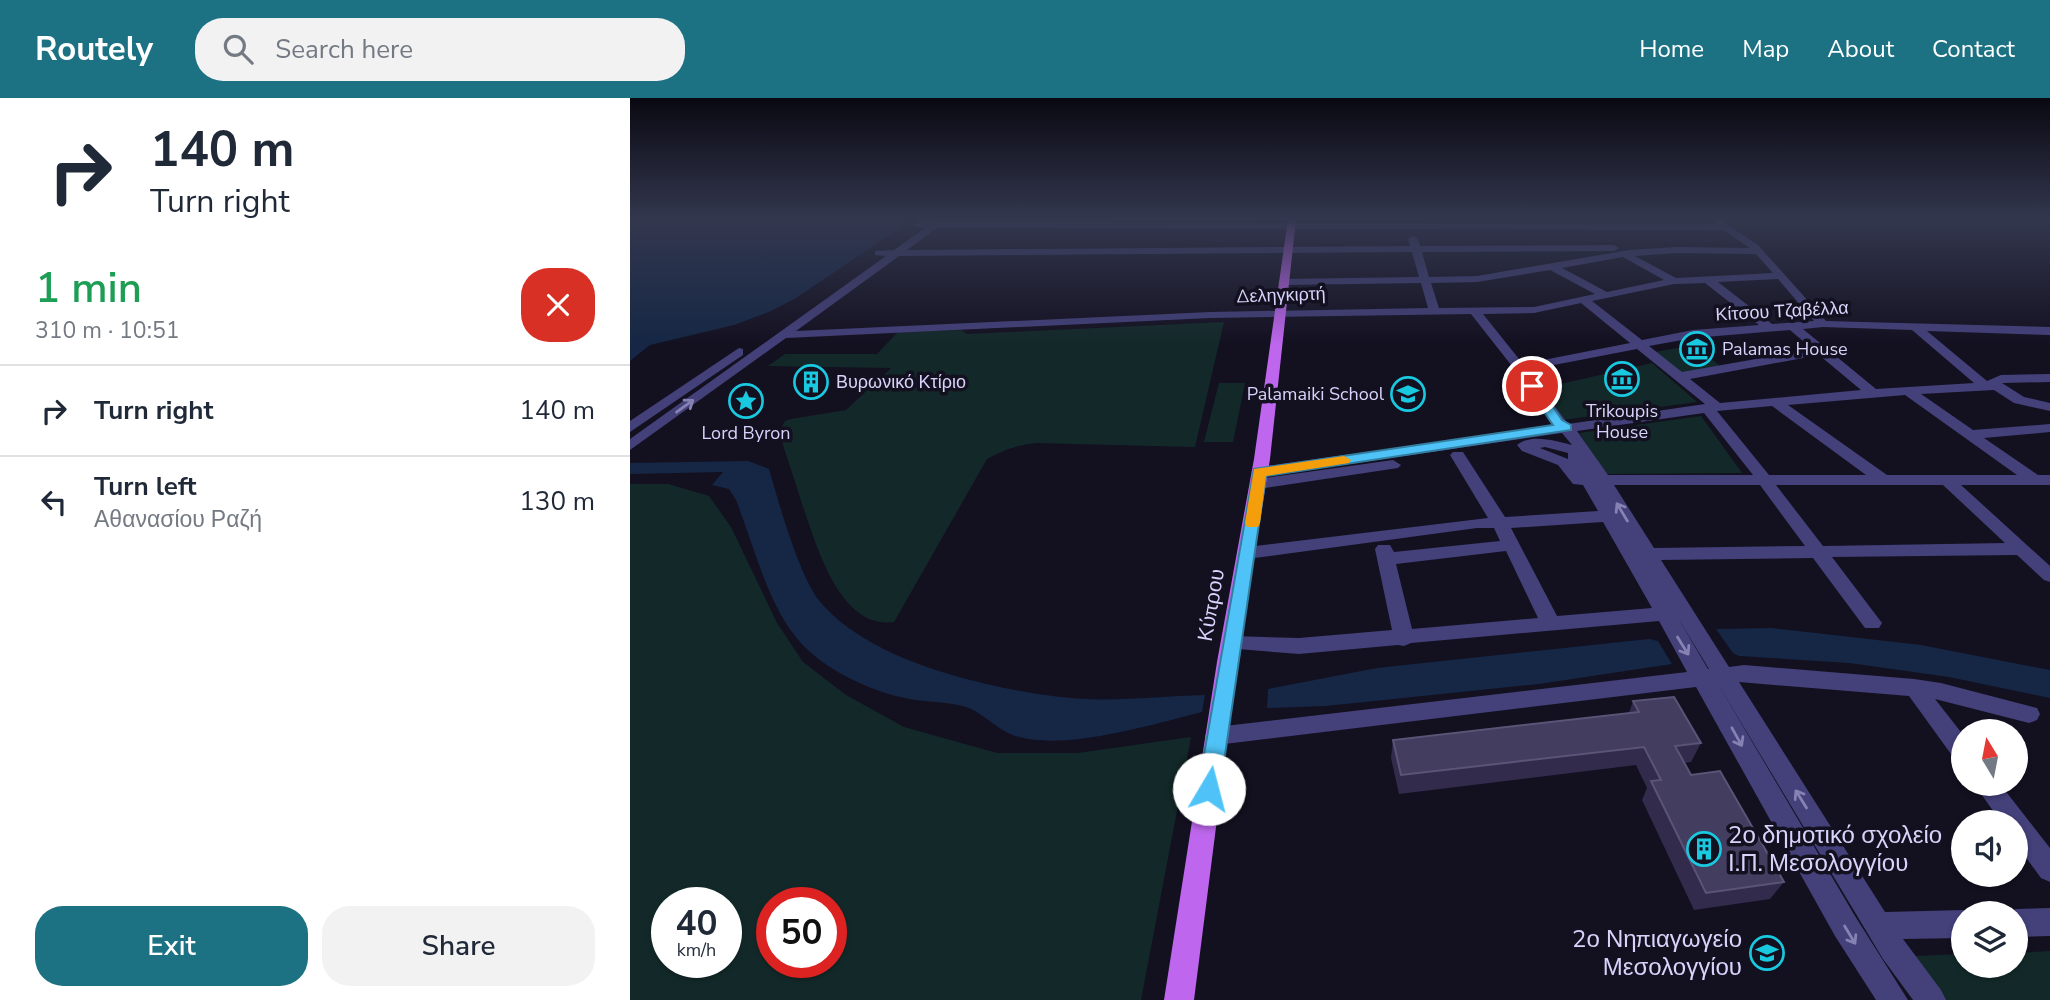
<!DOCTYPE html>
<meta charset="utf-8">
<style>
body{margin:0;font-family:"Nunito Sans",sans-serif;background:#f2f2f3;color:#1f2937;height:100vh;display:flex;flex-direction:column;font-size:26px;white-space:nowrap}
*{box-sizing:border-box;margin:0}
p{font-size:23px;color:#747a83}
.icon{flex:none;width:38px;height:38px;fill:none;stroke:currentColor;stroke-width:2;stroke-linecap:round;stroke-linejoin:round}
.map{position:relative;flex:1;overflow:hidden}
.details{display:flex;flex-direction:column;background:#fff;width:630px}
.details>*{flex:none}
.guide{background:#fff;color:#1f2937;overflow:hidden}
.needle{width:46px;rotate:350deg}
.buttons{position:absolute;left:1321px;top:621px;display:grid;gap:14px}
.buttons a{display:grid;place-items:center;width:77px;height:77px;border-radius:50%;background:#fff;box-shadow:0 2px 5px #0004;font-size:35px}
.speed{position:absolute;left:21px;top:789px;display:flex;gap:14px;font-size:35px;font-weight:700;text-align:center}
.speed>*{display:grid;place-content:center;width:91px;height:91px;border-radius:50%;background:#fff;box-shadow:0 2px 5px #0004;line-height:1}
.speed small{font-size:18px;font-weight:400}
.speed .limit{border:10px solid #d22;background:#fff;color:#111}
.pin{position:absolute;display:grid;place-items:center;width:60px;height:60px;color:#fff;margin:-30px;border:4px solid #fff;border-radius:50%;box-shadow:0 2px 7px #0007}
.me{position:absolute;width:77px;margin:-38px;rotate:8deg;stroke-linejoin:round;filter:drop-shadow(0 0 5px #0008)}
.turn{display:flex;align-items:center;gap:24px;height:147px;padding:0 35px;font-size:32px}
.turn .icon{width:91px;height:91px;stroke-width:2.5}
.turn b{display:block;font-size:49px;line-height:60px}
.round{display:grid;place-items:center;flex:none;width:74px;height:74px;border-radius:28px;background:#f2f2f3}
.summary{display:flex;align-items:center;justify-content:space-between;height:119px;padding:0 35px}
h1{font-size:42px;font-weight:600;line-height:52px;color:#1e9e55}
.cta{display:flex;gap:14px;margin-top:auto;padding:14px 35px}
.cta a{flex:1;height:80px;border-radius:28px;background:#1c7183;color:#fff;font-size:28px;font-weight:600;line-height:80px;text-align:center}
.cta a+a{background:#f2f2f3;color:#1f2937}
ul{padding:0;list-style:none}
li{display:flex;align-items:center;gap:21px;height:91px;padding:0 35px;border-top:2px solid #e0e1e3}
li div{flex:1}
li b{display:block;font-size:26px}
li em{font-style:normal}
header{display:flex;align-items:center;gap:42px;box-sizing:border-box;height:98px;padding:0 35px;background:#1c7183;color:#fff}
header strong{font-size:33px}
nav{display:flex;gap:38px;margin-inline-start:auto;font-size:24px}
.search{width:490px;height:63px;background:#f2f2f3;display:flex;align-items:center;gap:18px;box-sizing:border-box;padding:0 24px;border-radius:28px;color:#747a83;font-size:26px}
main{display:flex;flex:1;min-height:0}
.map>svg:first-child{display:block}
</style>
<header>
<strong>Routely</strong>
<div class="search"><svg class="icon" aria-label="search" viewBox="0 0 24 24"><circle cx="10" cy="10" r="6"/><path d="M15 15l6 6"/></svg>Search here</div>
<nav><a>Home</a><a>Map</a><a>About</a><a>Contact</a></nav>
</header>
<main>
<section class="details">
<div class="guide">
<div class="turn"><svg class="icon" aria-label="right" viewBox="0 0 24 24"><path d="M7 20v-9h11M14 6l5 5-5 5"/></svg><div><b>140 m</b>Turn right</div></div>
</div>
<div class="summary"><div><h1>1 min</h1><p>310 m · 10:51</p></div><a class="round" style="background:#d93025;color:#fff"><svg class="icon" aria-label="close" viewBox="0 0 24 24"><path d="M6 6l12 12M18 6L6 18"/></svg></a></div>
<ul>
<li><svg class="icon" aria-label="right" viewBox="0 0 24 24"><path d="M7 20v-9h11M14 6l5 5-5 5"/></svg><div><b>Turn right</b></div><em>140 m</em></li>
<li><svg class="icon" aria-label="left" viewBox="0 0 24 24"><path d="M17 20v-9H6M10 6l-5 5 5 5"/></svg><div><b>Turn left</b><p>Αθανασίου Ραζή</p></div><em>130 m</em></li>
</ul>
<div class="cta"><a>Exit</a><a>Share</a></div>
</section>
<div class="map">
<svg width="1420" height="902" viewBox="0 0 1420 902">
<rect width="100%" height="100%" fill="#131020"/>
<!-- green -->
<g fill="#132929" fill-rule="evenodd">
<path d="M594,224L565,349L406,345C387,347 373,352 357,361L264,524C209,532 186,445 172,406C165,382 156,358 149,334L155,323L161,321L216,312L261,270L138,268L155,256H247L268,234L331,232L337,236Z"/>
<path d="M1064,247L1090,268L1051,275L1025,254Z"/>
<path d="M1022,265L1067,304L932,322L909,291Z"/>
<path d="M589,285H615L603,344H574Z"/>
<path d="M1071,318L1112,375L976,376L949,335Z"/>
<path d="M0,386H38L79,398L101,429L147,525L173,564L216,597L274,629L367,655H448L561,639L511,902H0ZM96,805V864H37V805ZM142,805H201V864H142Z"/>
<path d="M1420,853V902H1312L1284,858L1333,856L1334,868H1386V855Z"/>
</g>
<!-- water -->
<g fill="#152745">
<path d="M0,121H283L166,200L141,213L104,227L20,247L0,263Z"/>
<path d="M118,363L139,371C149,405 169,479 191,505C242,564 356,590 431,599C477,605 528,598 575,597L572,614C524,626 429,655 383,637C362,629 351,611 328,607C309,603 289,604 270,599C233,590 185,567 162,534C135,497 123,445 106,402L99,391L82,387L93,374L0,376V365Z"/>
<path d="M1142,530L1291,547L1420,572V600L1319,579L1219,565L1109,558L1103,555L1086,531Z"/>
<path d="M1019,541L1028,543L1042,566L909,586L696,608L637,610L638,591L747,570Z"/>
</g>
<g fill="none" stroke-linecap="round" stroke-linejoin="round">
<!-- minor -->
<g fill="#43407a" fill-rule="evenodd">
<path d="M1083,121H1089L1128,147L1196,223L1420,229V237L1297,233L1357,283L1371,277L1420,276V284L1372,285L1394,299L1420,305V313L1384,305L1364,292L1291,296L1343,332L1420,326V334L1354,340L1408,377H1420V387H1331L1420,468V484L1414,482L1387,457L1202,459L1252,525L1249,530H1235L1183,460L1031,462L1099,569L1114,567L1284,581L1311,585L1407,610L1410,616L1407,622L1399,625L1305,601L1334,638V666L1326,663L1279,598L1109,584L1255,814L1334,812L1342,816H1334V840L1273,841L1311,892L1316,902H1283L1253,861L1088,586L1225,818L1278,902H1246L1205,838L1066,589L586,647L578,645L575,638L578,631L586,629L1057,574L1029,523L781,545L774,548L768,547L669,556L595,550L592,545L595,540L602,538L669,540L762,532L745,451L748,447H760L764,454L870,443L864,430H847L617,461L608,455L617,449L858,420L820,357L823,354H833L875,419L968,413L953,387L943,386L928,367L892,353L887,347C901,335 926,343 942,347L932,335L629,379L621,374L629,369L923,328L885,272L841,216L580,220L156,240L0,352V341L256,158L245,157V153L264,152L295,130L285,129L283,127L288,124L1085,126ZM307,130L1093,132L1120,150L1046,149L999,152L847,178L799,179L792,154L984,153L989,150L984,147L790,148L788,141L783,138L778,141L780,148L277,152ZM782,154L789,179L653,181L648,184L653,187L791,185L798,210L580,214L166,233L269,158ZM1046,155L1126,156L1143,175L1046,180L1005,158ZM993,159L1034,182L977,194L932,170ZM920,172L965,196L904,209L809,210L801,185L847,184ZM1148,181L1184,223L1142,226L1088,184ZM1075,185L1129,227L1063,232L1012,242L962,203L1044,186ZM951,205L1000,245L893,266L853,216L904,215ZM1193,229L1282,232L1344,285L1246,291L1173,231ZM1160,232L1182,251L1052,274L1019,248L1063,240ZM1007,251L1075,306L938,326L898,272ZM1189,257L1231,292L1090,305L1060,281ZM1275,297L1387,377H1257L1158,307ZM1142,308L1236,377H1139L1087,313ZM1074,315L1123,377H978L947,333ZM915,349L938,355V361L910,350ZM984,387H1130L1175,448L1024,450ZM1146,387H1313L1375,445L1193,448ZM973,424L1022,510L927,518L881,430ZM876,453L908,520L782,531L766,466ZM1048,520L1079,571H1078Z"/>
<path d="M109,250L113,251V257L0,334V323Z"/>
<path d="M763,362L771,367L768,370L628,391L620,386L628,381Z"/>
<path d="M1344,686H1370L1420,750V784L1411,780L1386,746V724H1371Z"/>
<path d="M1420,810V838L1386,839V816L1376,815L1386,811Z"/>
</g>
<!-- major -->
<path fill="#be67ee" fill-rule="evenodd" d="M658,121H666L640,361L607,564L564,902H534L587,564L624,361Z"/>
</g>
<!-- wall -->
<path fill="#322b4c" d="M1003,603L1071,645L1061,664L1054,665L1061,677L1154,784L1140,801L1064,812L1012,702L1017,690L1006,667L769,696L761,660L763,642L999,615Z"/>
<!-- building -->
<path fill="#433d5f" stroke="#5b5477" stroke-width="2" d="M1044,599L1071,645L1045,648L1061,677L1090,673L1154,784L1076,795L1021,683L1031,682L1014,649L771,677L763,642L1009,614L1003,603Z"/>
<!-- one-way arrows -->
<defs><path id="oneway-shaft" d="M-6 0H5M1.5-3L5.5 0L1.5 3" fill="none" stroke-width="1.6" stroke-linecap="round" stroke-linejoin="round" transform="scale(1.75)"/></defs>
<g stroke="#8682b4">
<use href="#oneway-shaft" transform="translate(55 308) rotate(-36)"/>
<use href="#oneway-shaft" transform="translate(992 414) rotate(-121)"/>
<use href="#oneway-shaft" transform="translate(1053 548) rotate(58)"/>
<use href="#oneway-shaft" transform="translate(1107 639) rotate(61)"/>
<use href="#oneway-shaft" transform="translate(1171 701) rotate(-122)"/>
<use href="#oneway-shaft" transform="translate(1220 837) rotate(59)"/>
</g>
<!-- sky -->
<linearGradient id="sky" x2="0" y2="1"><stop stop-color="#0a0912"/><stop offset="0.49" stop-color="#33374e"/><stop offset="1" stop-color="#33374e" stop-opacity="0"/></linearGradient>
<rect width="1420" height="247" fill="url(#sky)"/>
<!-- route -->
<path fill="#4fc3f7" stroke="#337fa1" stroke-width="2" d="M902,285L907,286L932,322L941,327V332L636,378L590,691L586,698L579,701L571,698L568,691L624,371L923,327L896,288Z"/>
<!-- slow -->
<path fill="#f59e0b" d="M714,358L721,362L719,365L636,378L630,425L628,429H617L615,425L624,371Z"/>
<!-- icons -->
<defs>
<g id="museum-ring" transform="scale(1.75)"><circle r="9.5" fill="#131020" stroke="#19c9e0" stroke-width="1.5"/><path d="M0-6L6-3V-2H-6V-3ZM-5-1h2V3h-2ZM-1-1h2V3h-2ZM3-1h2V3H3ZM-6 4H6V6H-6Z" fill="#19c9e0"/></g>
<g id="building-ring" transform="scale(1.75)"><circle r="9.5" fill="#131020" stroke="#19c9e0" stroke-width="1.5"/><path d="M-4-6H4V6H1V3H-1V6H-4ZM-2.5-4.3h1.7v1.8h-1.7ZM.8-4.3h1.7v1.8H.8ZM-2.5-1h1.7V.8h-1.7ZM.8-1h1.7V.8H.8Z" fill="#19c9e0"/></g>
<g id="school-ring" transform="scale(1.75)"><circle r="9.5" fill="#131020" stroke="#19c9e0" stroke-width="1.5"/><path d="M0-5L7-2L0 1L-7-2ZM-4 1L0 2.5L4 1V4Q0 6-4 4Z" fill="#19c9e0"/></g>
<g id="sight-ring" transform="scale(1.75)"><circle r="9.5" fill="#131020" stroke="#19c9e0" stroke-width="1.5"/><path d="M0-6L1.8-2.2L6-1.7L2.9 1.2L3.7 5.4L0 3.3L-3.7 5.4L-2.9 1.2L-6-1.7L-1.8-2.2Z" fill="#19c9e0"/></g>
</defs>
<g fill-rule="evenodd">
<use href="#museum-ring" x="1067" y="251"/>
<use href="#museum-ring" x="992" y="281"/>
<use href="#building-ring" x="181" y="284"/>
<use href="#school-ring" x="778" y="296"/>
<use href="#sight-ring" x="116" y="303"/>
<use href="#building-ring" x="1074" y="751"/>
<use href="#school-ring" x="1137" y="855"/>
</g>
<g text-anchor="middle" stroke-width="7" stroke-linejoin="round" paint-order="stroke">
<!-- far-street labels -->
<g font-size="18" fill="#d8d3fa" stroke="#131020">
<text transform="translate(651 197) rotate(-2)" y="6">Δεληγκιρτή</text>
<text transform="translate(1152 213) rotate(-3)" y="6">Κίτσου Τζαβέλλα</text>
</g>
<!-- far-poi labels -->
<g font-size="18" fill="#d8d3fa" stroke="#131020" text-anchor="start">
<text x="1092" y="257">Palamas House</text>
<text x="206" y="290">Βυρωνικό Κτίριο</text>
<text x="754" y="302" text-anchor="end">Palamaiki School</text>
<text x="992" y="319" text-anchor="middle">Trikoupis<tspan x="992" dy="21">House</tspan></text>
<text x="116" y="341" text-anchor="middle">Lord Byron</text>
</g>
<!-- street labels -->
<g font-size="21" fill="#d8d3fa" stroke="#131020">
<text transform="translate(581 507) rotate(-80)" y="7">Κύπρου</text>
</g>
<!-- near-poi labels -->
<g font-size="24" fill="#d8d3fa" stroke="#131020" text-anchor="start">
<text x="1098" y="745">2ο δημοτικό σχολείο<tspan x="1098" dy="28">Ι.Π. Μεσολογγίου</tspan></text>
<text x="1112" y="849" text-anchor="end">2ο Νηπιαγωγείο<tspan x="1112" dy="28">Μεσολογγίου</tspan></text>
</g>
</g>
</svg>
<div class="buttons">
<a><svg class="needle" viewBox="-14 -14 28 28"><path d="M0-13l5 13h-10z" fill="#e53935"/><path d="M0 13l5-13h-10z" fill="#747a83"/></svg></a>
<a><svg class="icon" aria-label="sound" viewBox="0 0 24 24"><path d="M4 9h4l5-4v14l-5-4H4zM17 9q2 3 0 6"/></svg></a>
<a><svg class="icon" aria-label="layers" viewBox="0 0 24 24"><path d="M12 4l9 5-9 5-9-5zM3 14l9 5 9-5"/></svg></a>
</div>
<div class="speed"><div>40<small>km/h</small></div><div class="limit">50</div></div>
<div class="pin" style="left:902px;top:288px;background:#d93025"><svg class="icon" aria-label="arrive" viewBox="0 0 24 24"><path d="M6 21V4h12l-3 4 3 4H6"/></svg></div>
<svg class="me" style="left:579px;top:691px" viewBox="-20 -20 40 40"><circle r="19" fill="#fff"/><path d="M0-13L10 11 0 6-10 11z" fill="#4fc3f7"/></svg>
</div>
</main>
